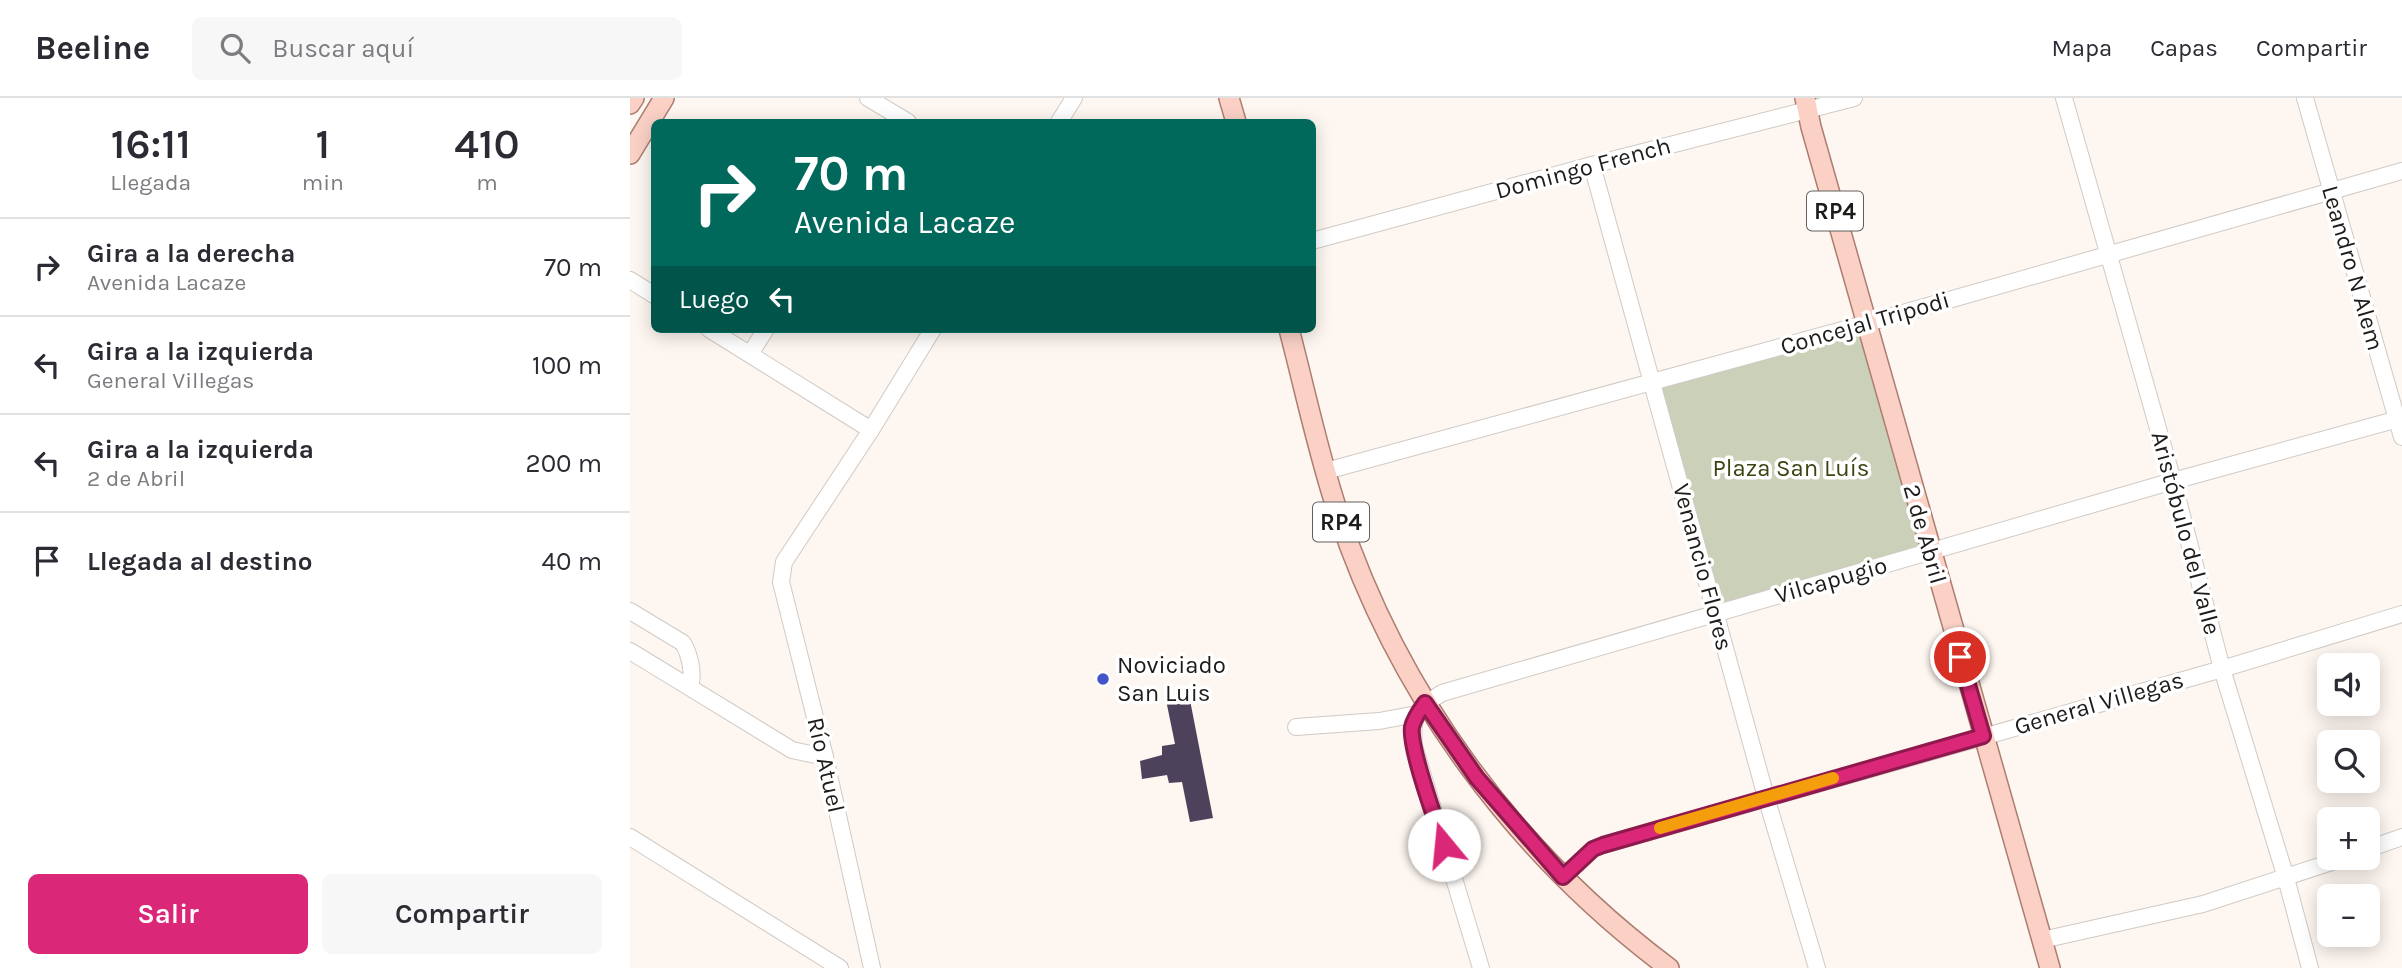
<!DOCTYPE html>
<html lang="es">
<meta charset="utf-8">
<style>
body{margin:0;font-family:Karla,sans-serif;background:#f7f7f7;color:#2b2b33;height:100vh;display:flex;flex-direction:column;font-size:26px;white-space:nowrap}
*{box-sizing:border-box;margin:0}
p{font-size:23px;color:#7c7c81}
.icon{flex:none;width:38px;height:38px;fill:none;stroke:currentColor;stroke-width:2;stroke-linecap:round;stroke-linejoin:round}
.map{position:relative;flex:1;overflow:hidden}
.sheet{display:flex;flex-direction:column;background:#fff;width:630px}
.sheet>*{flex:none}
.banner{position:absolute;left:21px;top:21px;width:665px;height:214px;border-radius:10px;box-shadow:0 4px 18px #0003;background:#00695c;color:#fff;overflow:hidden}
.buttons{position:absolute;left:1687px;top:555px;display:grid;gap:14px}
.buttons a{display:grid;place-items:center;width:63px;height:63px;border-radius:10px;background:#fff;box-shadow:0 4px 18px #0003;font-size:35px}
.pin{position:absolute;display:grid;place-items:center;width:60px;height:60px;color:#fff;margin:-30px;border:4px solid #fff;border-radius:50%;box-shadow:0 2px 7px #0007}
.me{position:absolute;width:77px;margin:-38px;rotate:343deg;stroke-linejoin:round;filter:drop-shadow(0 0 5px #0008)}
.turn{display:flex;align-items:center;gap:24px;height:147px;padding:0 28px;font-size:32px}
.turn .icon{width:91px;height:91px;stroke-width:2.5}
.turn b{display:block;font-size:49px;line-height:60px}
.then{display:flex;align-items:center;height:66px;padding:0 28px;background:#0003;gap:14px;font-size:26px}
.eta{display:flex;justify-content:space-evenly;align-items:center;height:119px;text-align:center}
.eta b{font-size:42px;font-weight:600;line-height:49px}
.button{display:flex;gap:14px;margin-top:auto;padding:14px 28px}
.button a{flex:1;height:80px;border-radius:10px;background:#db2777;color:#fff;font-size:28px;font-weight:600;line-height:80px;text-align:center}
.button a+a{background:#f7f7f7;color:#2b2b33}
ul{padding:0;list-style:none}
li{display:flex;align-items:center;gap:21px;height:98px;padding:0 28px;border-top:2px solid #e1e1e2}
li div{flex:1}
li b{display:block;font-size:26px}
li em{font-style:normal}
header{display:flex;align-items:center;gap:42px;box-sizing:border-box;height:98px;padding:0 35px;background:#fff;border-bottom:2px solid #e1e1e2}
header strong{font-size:33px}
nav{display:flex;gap:38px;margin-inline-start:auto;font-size:24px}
.search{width:490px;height:63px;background:#f7f7f7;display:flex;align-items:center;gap:18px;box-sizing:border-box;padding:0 24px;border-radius:10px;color:#7c7c81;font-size:26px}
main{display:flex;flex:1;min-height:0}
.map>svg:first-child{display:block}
</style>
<header>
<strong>Beeline</strong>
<div class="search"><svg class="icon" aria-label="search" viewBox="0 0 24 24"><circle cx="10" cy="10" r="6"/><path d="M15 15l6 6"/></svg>Buscar aquí</div>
<nav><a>Mapa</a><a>Capas</a><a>Compartir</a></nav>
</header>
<main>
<section class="sheet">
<div class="eta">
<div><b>16:11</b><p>Llegada</p></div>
<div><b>1</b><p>min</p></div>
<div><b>410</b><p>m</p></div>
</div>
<ul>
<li><svg class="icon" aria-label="right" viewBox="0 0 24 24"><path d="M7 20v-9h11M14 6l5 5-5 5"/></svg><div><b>Gira a la derecha</b><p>Avenida Lacaze</p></div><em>70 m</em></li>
<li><svg class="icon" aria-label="left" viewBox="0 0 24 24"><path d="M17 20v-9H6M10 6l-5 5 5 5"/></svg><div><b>Gira a la izquierda</b><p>General Villegas</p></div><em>100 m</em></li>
<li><svg class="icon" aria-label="left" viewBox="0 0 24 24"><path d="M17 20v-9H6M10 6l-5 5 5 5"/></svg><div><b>Gira a la izquierda</b><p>2 de Abril</p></div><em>200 m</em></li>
<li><svg class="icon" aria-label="arrive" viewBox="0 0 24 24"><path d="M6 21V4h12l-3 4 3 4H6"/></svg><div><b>Llegada al destino</b></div><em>40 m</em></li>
</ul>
<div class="button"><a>Salir</a><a>Compartir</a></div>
</section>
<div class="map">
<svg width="1772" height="870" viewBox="0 0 1772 870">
<rect width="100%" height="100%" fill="#fef6f0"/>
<!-- green -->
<path fill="#cad1b8" d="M1238,225L1300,454L1086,516L1022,283Z"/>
<!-- building -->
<path fill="#4d425b" d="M559,597L583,720L560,724L552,684L539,685L537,677L512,681L510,663L532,657V648L545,646L536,602Z"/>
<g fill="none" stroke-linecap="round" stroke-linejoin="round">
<!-- minor casing -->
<g stroke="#d1cac4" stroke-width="18">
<g id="minor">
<path d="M238,0L278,24"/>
<path d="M1434,0L1543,383L1592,571L1656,780L1680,870"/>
<path d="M1675,0L1772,339"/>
<path d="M429,24L444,0"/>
<path d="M962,67L1136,699L1187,870"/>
<path d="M682,143L962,67L1224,0"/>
<path d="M0,182L24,197"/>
<path d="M79,231L241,332"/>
<path d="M120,256L136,231"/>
<path d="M696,373L1238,225L1772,73"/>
<path d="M0,513L53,545C60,557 64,576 60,589"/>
<path d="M0,553L162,652L195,659"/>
<path d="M666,629L749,623L787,616"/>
<path d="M0,739L210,870"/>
<path d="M1738,751L1772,739"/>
<path d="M933,779L963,751L973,747L1592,571L1772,516"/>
<path d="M1412,842L1573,806L1714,760"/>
<path d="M242,870L195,659L151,484L154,464L241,332L303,231"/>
<path d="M851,870L784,648C781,619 787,610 812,595L1543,383L1772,320"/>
</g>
</g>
<!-- major casing -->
<g stroke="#ac7e71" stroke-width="22">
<g id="major">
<path d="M599,0L606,24"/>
<path d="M1175,0L1181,29L1420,870"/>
<path d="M0,6L4,0"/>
<path d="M0,56L34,0"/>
<path d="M659,231C675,292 688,355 708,415C768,597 886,756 1039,870"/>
</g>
</g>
<!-- minor -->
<use href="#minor" stroke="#fff" stroke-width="16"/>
<!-- major -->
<use href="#major" stroke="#fbd1c6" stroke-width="19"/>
</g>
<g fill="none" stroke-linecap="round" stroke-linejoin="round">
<!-- route casing -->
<g stroke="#8e194d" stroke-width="18">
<path id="route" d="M814,747C806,723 779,650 782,629C784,620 790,612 795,605L847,680L933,779L963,751L973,747L1353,638L1330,559"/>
</g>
<!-- route -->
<use href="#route" stroke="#db2777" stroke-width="12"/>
<!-- slow -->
<path stroke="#f59e0b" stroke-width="12" d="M1030,730L1203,680"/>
</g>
<!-- markers -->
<circle fill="#4454c9" stroke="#fff" stroke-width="2.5" cx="473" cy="581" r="7"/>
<g text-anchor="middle" stroke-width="7" stroke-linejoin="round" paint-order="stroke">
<!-- shield labels -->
<g fill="#fff" stroke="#62605f" stroke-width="2">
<rect x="1177" y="93.5" width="56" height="39" rx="5"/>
<rect x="683" y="404.5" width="56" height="39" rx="5"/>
</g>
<g font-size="23" font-weight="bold" fill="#1e1c1a">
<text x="1205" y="121">RP4</text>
<text x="711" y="432">RP4</text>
</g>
<!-- street labels -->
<g font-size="24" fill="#1e1c1a" stroke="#fff">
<text transform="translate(953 70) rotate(-15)" y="8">Domingo French</text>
<text transform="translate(1723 170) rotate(74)" y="8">Leandro N Alem</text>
<text transform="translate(1235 225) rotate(-16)" y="8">Concejal Tripodi</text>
<text transform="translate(1556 435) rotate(75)" y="8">Aristóbulo del Valle</text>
<text transform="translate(1295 436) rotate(74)" y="8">2 de Abril</text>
<text transform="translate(1073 469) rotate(75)" y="8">Venancio Flores</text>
<text transform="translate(1201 482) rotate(-16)" y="8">Vilcapugio</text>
<text transform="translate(1469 605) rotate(-16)" y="8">General Villegas</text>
<text transform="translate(196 667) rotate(77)" y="8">Río Atuel</text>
</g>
<!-- park labels -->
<g font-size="24" fill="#3b4511" stroke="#fff">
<text x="1161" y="378">Plaza San Luís</text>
</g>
<!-- poi labels -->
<g font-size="24" fill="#1e1c1a" stroke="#fff" text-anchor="start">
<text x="487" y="575">Noviciado<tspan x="487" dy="28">San Luis</tspan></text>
</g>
</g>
</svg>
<div class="buttons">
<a><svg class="icon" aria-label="sound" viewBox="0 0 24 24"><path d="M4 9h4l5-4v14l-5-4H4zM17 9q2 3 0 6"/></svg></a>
<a><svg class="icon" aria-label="search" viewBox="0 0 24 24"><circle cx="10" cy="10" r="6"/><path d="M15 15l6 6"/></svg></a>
<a>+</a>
<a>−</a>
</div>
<div class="pin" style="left:1330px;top:559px;background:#d93025"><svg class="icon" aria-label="arrive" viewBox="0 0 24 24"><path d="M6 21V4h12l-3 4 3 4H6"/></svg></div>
<svg class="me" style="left:814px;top:747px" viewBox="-20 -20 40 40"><circle r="19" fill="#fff"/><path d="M0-13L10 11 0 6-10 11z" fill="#db2777"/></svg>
<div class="banner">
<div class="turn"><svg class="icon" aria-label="right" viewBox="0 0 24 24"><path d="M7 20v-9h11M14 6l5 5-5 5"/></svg><div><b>70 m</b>Avenida Lacaze</div></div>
<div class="then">Luego<svg class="icon" aria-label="left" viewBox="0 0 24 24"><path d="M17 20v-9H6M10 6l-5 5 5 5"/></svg></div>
</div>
</div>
</main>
